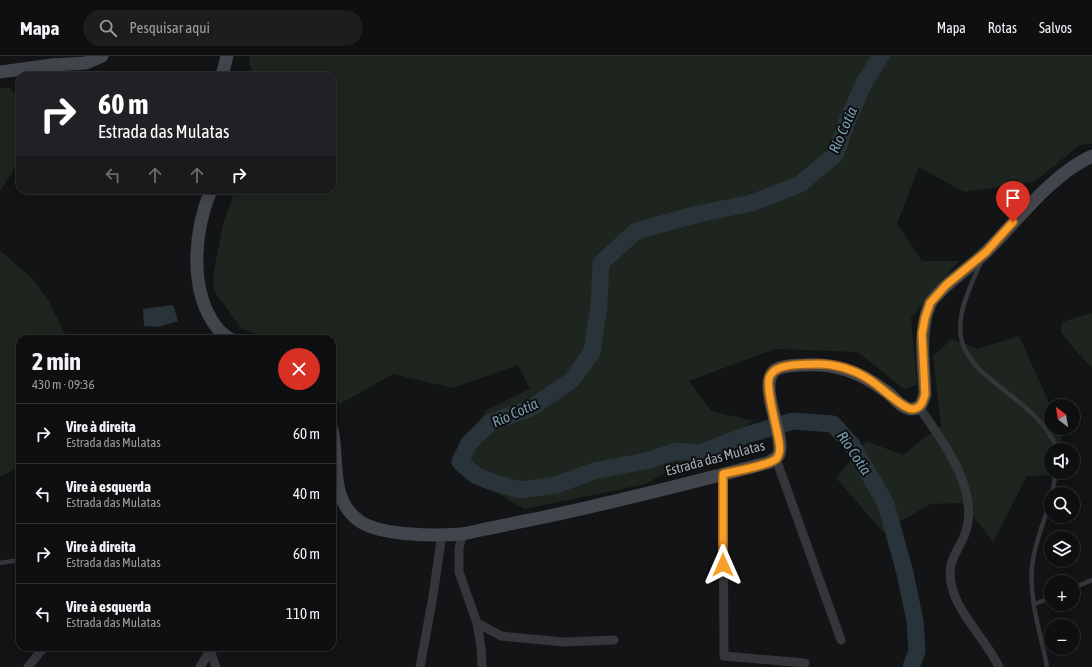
<!DOCTYPE html>
<html lang="pt">
<meta charset="utf-8">
<style>
body{margin:0;font-family:"Asap Condensed",sans-serif;background:#1c1d1e;color:#f1f3f6;height:100vh;display:flex;flex-direction:column;font-size:15px;white-space:nowrap}
*{box-sizing:border-box;margin:0}
p{font-size:13px;color:#9b9c9f}
.icon{flex:none;width:22px;height:22px;fill:none;stroke:currentColor;stroke-width:2;stroke-linecap:round;stroke-linejoin:round}
.map{position:relative;flex:1;overflow:hidden}
.side{position:absolute;left:16px;top:279px;width:320px;height:316px;display:flex;flex-direction:column;background:#0e0f10;border-radius:12px;box-shadow:0 2px 10px #0003,0 0 0 1px #2e2f30}
.side>*{flex:none}
.hud{position:absolute;left:16px;top:16px;width:320px;height:122px;border-radius:12px;box-shadow:0 2px 10px #0003,0 0 0 1px #2e2f30;background:#202124;color:#fff;overflow:hidden}
.needle{width:26px;rotate:329deg}
.controls{position:absolute;left:1044px;top:343px;display:grid;gap:8px}
.controls a{display:grid;place-items:center;width:36px;height:36px;border-radius:50%;background:#0e0f10;box-shadow:0 2px 10px #0003,0 0 0 1px #2e2f30;font-size:20px}
.pin{position:absolute;display:grid;place-items:center;width:34px;height:34px;color:#fff;margin:-41px -17px;border-radius:50% 50% 50% 0;rotate:-45deg;box-shadow:0 0 4px #0007}
.pin .icon{rotate:45deg}
.me{position:absolute;width:44px;margin:-22px;rotate:0deg;stroke-linejoin:round;filter:drop-shadow(0 0 3px #0008)}
.turn{display:flex;align-items:center;gap:14px;height:84px;padding:0 16px;font-size:18px}
.turn .icon{width:52px;height:52px;stroke-width:2.5}
.turn b{display:block;font-size:28px;line-height:34px}
.lanes{display:flex;align-items:center;height:38px;padding:0 16px;background:#0003;justify-content:center;gap:20px;direction:ltr}
.lanes .off{opacity:.35}
.round{display:grid;place-items:center;flex:none;width:42px;height:42px;border-radius:21px;background:#1c1d1e}
.overview{display:flex;align-items:center;justify-content:space-between;height:68px;padding:0 16px}
h1{font-size:24px;font-weight:700;line-height:30px}
ul{padding:0;list-style:none}
li{display:flex;align-items:center;gap:12px;height:60px;padding:0 16px;border-top:1px solid #2e2f30}
li div{flex:1}
li b{display:block;font-size:15px}
li em{font-style:normal}
header{display:flex;align-items:center;gap:24px;box-sizing:border-box;height:56px;padding:0 20px;background:#0e0f10;border-bottom:1px solid #2e2f30}
header strong{font-size:19px}
nav{display:flex;gap:22px;margin-inline-start:auto;font-size:14px}
.search{width:280px;height:36px;background:#1c1d1e;display:flex;align-items:center;gap:10px;box-sizing:border-box;padding:0 14px;border-radius:22px;color:#9b9c9f;font-size:15px}
.map>svg:first-child{display:block}
</style>
<header>
<strong>Mapa</strong>
<div class="search"><svg class="icon" aria-label="search" viewBox="0 0 24 24"><circle cx="10" cy="10" r="6"/><path d="M15 15l6 6"/></svg>Pesquisar aqui</div>
<nav><a>Mapa</a><a>Rotas</a><a>Salvos</a></nav>
</header>
<div class="map">
<svg width="1092" height="611" viewBox="0 0 1092 611">
<rect width="100%" height="100%" fill="#131415"/>
<!-- green -->
<g fill="#1d251e">
<path d="M250,0H1092V88L1080,89L1034,126L964,136L919,111L897,168L922,205H959L911,262L917,329L904,333L858,296L775,293L689,325L711,355L754,365L646,428L524,453L452,409L486,354L530,333L518,309L453,332L393,318L340,348L332,338V283H274L242,273L214,235L213,220L223,169L235,134H332V20H253L249,5Z"/>
<path d="M0,32H10L20,45V105L0,135Z"/>
<path d="M0,195L32,222L49,246L67,282L72,283H20V410L0,421Z"/>
<path d="M1092,257V312L1075,294L1061,276L1062,266Z"/>
<path d="M1019,280L1051,351V372H1061L1062,375L1060,394H1051V416H1059V419L1027,420L993,486L963,447L930,448L883,476L836,422L866,385L903,399L941,369L933,300L952,283L978,293Z"/>
</g>
<!-- water -->
<path fill="#29343a" d="M173,249L178,265L158,271L144,270L143,253Z"/>
<g fill="none" stroke-linecap="round" stroke-linejoin="round">
<!-- river -->
<path stroke="#29343a" stroke-width="17" d="M881,0L864,27L848,63L835,99L800,128L752,147L698,158L636,175L601,207L599,249L592,296L572,324L531,352L491,366L469,387L460,406L475,419L495,427L521,434L556,429L594,415L650,404L676,395L700,397L747,379L793,365L833,368L852,389L886,448L905,517L915,565L917,595L911,611"/>
<!-- lane -->
<g stroke="#34363a" stroke-width="4.5">
<path d="M981,206C969,233 949,271 968,299C977,314 992,324 1005,335C1018,345 1032,355 1042,368C1047,375 1056,385 1057,394"/>
<path d="M1052,438L1056,416"/>
<path d="M0,507L20,504"/>
<path d="M1073,532L1092,524"/>
<path d="M1034,548L1051,542"/>
<path d="M1047,611C1041,578 1029,545 1032,511C1034,487 1045,465 1051,441"/>
</g>
<!-- street -->
<g stroke="#34363a" stroke-width="9">
<path d="M919,351C942,384 979,433 966,475C959,496 947,502 951,527C957,558 986,583 999,611"/>
<path d="M776,403L841,584"/>
<path d="M723,418L724,600L805,607"/>
<path d="M462,478L459,493V516L477,567L481,591L482,611"/>
<path d="M477,567L501,580L564,586L614,584"/>
<path d="M209,591L216,611"/>
<path d="M28,611L44,591"/>
<path d="M200,611L210,595"/>
<path d="M420,611L433,540L442,478"/>
</g>
<!-- secondary -->
<g stroke="#42454b" stroke-width="13">
<path d="M0,16L52,9L86,7L102,0"/>
<path d="M222,20L227,0"/>
<path d="M211,134C194,175 188,236 218,273C221,277 226,280 230,283"/>
<path d="M332,374C339,404 329,442 358,464C378,480 436,480 461,478C469,477 477,475 485,473C502,470 518,466 535,463C613,447 690,427 767,407C771,405 777,403 779,398C786,378 753,322 779,312C786,310 795,309 803,309C837,307 860,316 887,336C895,342 902,353 912,353C921,353 923,345 925,338C924,309 918,276 930,248C931,245 934,242 937,239C952,222 971,211 987,195C1018,164 1051,119 1092,100"/>
</g>
</g>
<g fill="none" stroke-linecap="round" stroke-linejoin="round">
<!-- route casing -->
<g stroke="#a2671a" stroke-width="10">
<path id="route" d="M723,509V418C735,415 767,410 776,403C780,399 780,391 779,386C777,372 766,333 769,323C769,320 772,317 774,315C782,308 805,308 815,308C834,307 855,314 870,324C880,330 903,353 912,353C921,353 923,345 925,338L922,278L925,262L930,247L946,229L986,196L1013,166"/>
</g>
<!-- route -->
<use href="#route" stroke="#f99e28" stroke-width="7"/>
</g>
<g text-anchor="middle" stroke-width="4" stroke-linejoin="round" paint-order="stroke">
<!-- street labels -->
<g font-size="14" fill="#a4acb6" stroke="#0e0f10">
<text transform="translate(715 402) rotate(-15)" y="5">Estrada das Mulatas</text>
</g>
<!-- water labels -->
<g font-size="15" font-style="italic" fill="#7a9eb3" stroke="#0e0f10">
<text transform="translate(843 74) rotate(-66)" y="5">Rio Cotia</text>
<text transform="translate(515 357) rotate(-25)" y="5">Rio Cotia</text>
<text transform="translate(854 397) rotate(56)" y="5">Rio Cotia</text>
</g>
</g>
</svg>
<div class="controls">
<a><svg class="needle" viewBox="-14 -14 28 28"><path d="M0-13l5 13h-10z" fill="#e53935"/><path d="M0 13l5-13h-10z" fill="#9b9c9f"/></svg></a>
<a><svg class="icon" aria-label="sound" viewBox="0 0 24 24"><path d="M4 9h4l5-4v14l-5-4H4zM17 9q2 3 0 6"/></svg></a>
<a><svg class="icon" aria-label="search" viewBox="0 0 24 24"><circle cx="10" cy="10" r="6"/><path d="M15 15l6 6"/></svg></a>
<a><svg class="icon" aria-label="layers" viewBox="0 0 24 24"><path d="M12 4l9 5-9 5-9-5zM3 14l9 5 9-5"/></svg></a>
<a>+</a>
<a>−</a>
</div>
<div class="pin" style="left:1013px;top:166px;background:#d93025"><svg class="icon" aria-label="arrive" viewBox="0 0 24 24"><path d="M6 21V4h12l-3 4 3 4H6"/></svg></div>
<svg class="me" style="left:723px;top:509px" viewBox="-20 -20 40 40"><path d="M0-17L14 15 0 8-14 15z" fill="#f99e28" stroke="#fff" stroke-width="4"/></svg>
<div class="hud">
<div class="turn"><svg class="icon" aria-label="right" viewBox="0 0 24 24"><path d="M7 20v-9h11M14 6l5 5-5 5"/></svg><div><b>60 m</b>Estrada das Mulatas</div></div>
<div class="lanes"><svg class="icon off" aria-label="left" viewBox="0 0 24 24"><path d="M17 20v-9H6M10 6l-5 5 5 5"/></svg><svg class="icon off" aria-label="ahead" viewBox="0 0 24 24"><path d="M12 20V5M6 11l6-6 6 6"/></svg><svg class="icon off" aria-label="ahead" viewBox="0 0 24 24"><path d="M12 20V5M6 11l6-6 6 6"/></svg><svg class="icon" aria-label="right" viewBox="0 0 24 24"><path d="M7 20v-9h11M14 6l5 5-5 5"/></svg></div>
</div>
<section class="side">
<div class="overview"><div><h1>2 min</h1><p>430 m · 09:36</p></div><a class="round" style="background:#d93025;color:#fff"><svg class="icon" aria-label="close" viewBox="0 0 24 24"><path d="M6 6l12 12M18 6L6 18"/></svg></a></div>
<ul>
<li><svg class="icon" aria-label="right" viewBox="0 0 24 24"><path d="M7 20v-9h11M14 6l5 5-5 5"/></svg><div><b>Vire à direita</b><p>Estrada das Mulatas</p></div><em>60 m</em></li>
<li><svg class="icon" aria-label="left" viewBox="0 0 24 24"><path d="M17 20v-9H6M10 6l-5 5 5 5"/></svg><div><b>Vire à esquerda</b><p>Estrada das Mulatas</p></div><em>40 m</em></li>
<li><svg class="icon" aria-label="right" viewBox="0 0 24 24"><path d="M7 20v-9h11M14 6l5 5-5 5"/></svg><div><b>Vire à direita</b><p>Estrada das Mulatas</p></div><em>60 m</em></li>
<li><svg class="icon" aria-label="left" viewBox="0 0 24 24"><path d="M17 20v-9H6M10 6l-5 5 5 5"/></svg><div><b>Vire à esquerda</b><p>Estrada das Mulatas</p></div><em>110 m</em></li>
</ul>
</section>
</div>
